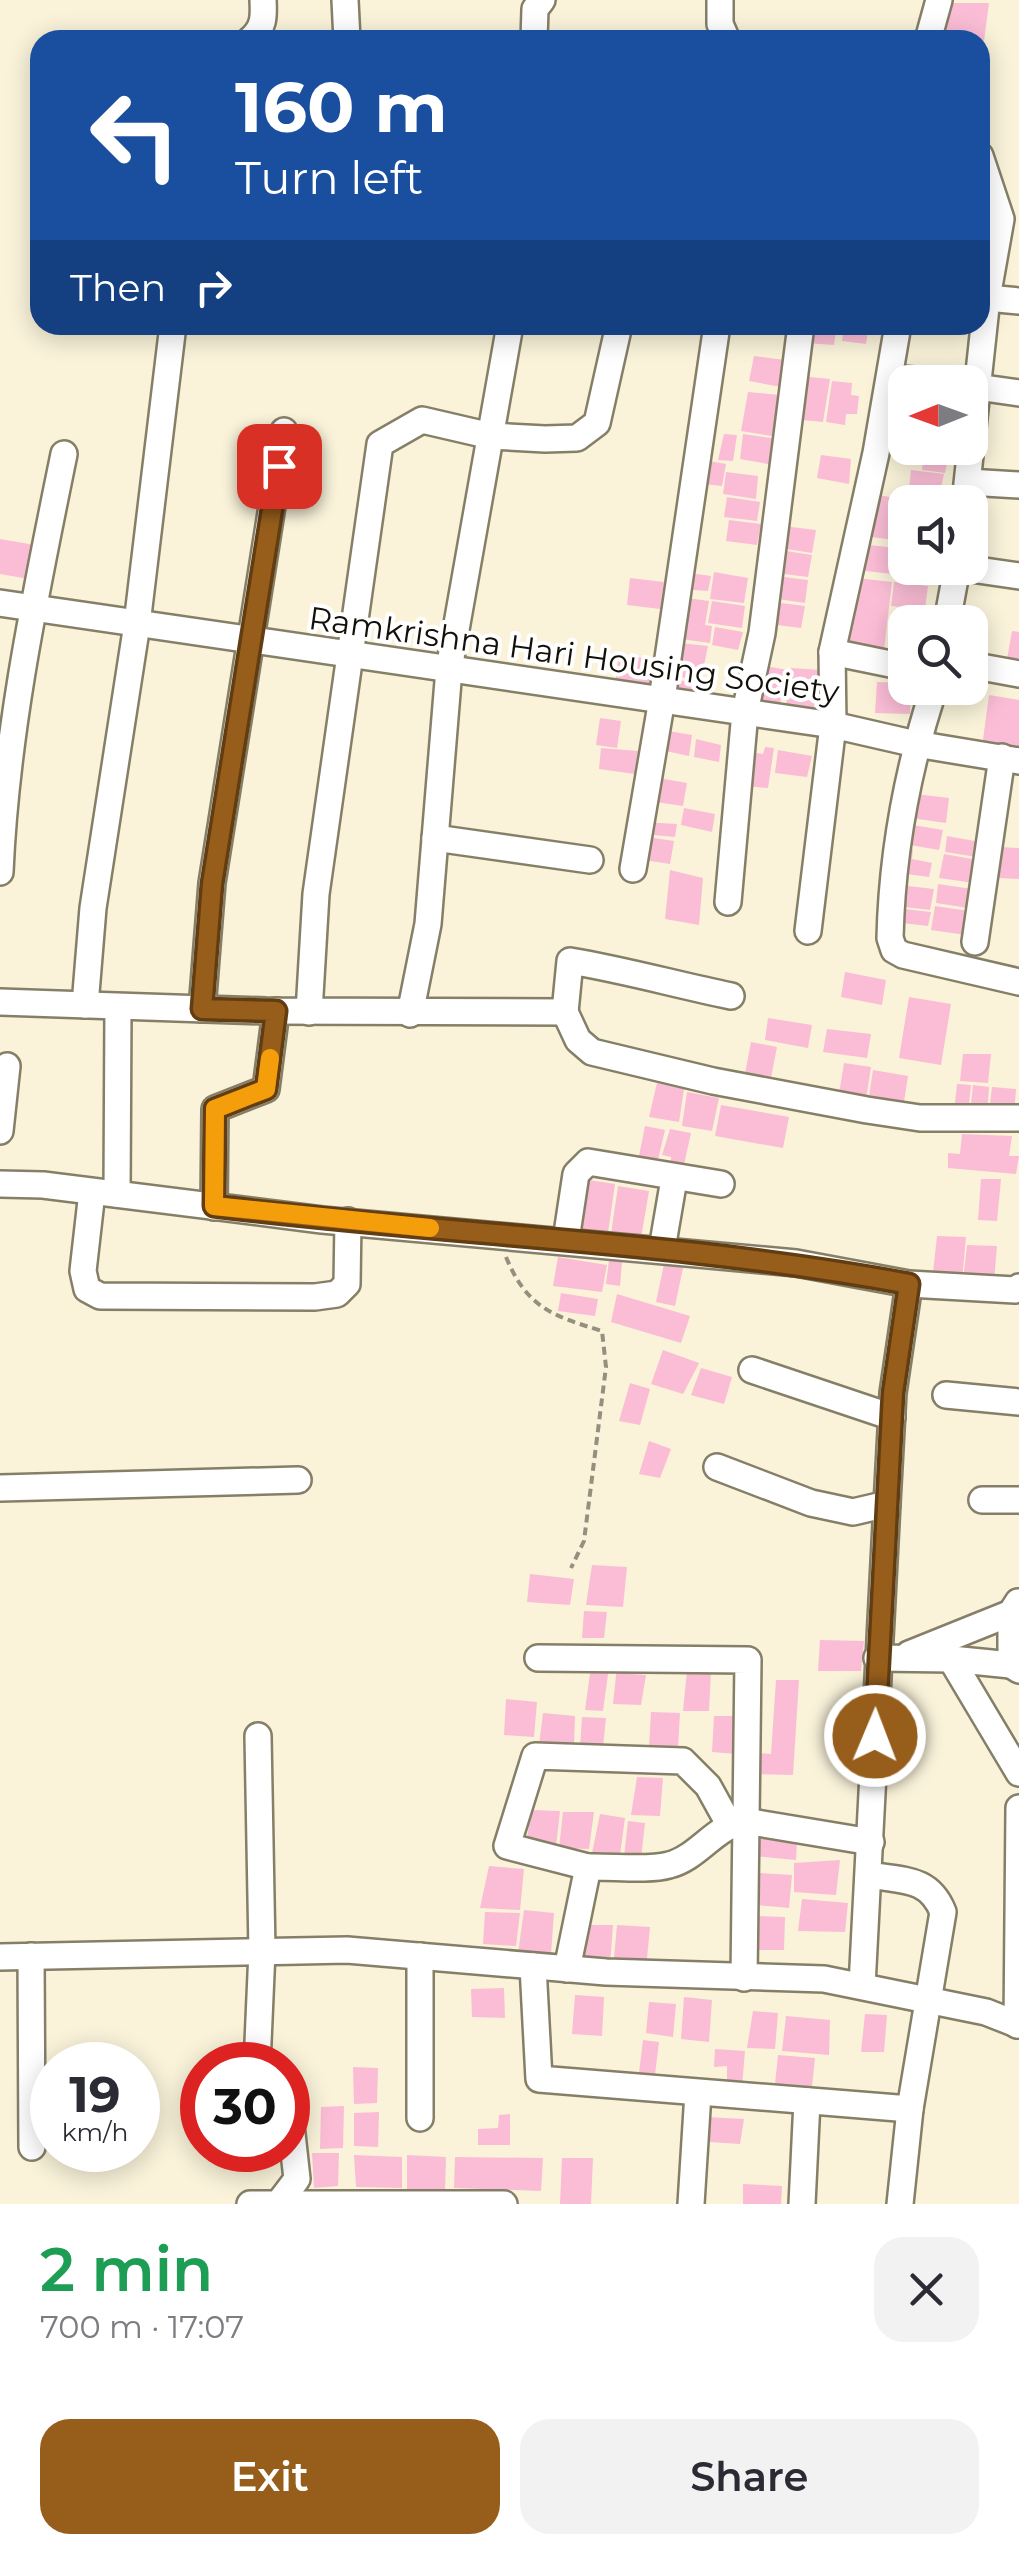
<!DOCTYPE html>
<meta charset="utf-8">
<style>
body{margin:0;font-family:Montserrat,sans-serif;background:#f2f2f3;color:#2b2b33;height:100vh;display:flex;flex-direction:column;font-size:38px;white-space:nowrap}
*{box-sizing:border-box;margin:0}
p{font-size:32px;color:#7c7c81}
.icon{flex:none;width:55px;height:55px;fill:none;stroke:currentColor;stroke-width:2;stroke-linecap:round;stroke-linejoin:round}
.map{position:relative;height:2204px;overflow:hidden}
.panel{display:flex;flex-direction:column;background:#fff;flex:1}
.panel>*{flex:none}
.guide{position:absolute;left:30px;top:30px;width:960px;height:305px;border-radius:30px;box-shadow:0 5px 25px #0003;background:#1a4fa0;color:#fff;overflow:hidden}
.needle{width:65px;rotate:269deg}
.buttons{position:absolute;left:888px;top:365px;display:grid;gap:20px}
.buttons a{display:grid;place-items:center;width:100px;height:100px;border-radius:20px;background:#fff;box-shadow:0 5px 25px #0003;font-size:50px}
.speed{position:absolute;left:30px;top:2042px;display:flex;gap:20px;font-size:50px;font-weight:700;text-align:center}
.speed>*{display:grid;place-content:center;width:130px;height:130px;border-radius:50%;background:#fff;box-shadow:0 5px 25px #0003;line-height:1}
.speed small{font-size:25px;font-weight:400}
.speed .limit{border:15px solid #d22;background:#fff;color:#111}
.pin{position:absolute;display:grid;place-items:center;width:85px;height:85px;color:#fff;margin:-42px;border-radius:20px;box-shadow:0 5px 15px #0006}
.me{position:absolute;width:110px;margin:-55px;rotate:1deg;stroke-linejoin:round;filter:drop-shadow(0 0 8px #0008)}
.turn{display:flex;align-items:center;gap:35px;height:210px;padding:0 40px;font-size:45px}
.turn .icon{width:130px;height:130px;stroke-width:2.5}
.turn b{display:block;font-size:70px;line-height:85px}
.then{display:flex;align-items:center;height:95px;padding:0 40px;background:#0003;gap:20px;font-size:38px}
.round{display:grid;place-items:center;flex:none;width:105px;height:105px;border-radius:30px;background:#f2f2f3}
.head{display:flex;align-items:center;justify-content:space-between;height:170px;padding:0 40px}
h1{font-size:60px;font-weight:600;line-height:75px;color:#1e9e55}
.action{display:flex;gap:20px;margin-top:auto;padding:20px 40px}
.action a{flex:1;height:115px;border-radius:30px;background:#975e1b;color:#fff;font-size:40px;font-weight:600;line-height:115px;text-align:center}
.action a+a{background:#f2f2f3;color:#2b2b33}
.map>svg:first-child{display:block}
</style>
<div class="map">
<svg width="1019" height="2204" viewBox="0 0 1019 2204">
<rect width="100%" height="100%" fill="#faf3da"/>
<!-- building -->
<g fill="#fabdd5">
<path d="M948,3H989L984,41L945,36Z"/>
<path d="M807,325H837L834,345L805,343Z"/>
<path d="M844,325H869L866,344L842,341Z"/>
<path d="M754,356L785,360L781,387L749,381Z"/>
<path d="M800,376L830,379L823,422L802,420L804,407L795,405Z"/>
<path d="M832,381L852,383L851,395L859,396L857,414H846L845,425L826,422Z"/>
<path d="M748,392L779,395L772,436L741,431Z"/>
<path d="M724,434L737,435L733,461L718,460Z"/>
<path d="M743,434L778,439L774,465L740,459Z"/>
<path d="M912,449L949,454L945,473L922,470L923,461L911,460Z"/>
<path d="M821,455L851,459L849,484L817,478Z"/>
<path d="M699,459L726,464L722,486L695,483Z"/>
<path d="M911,470L944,474L940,493L909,489Z"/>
<path d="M726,472L758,476L756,499L723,494Z"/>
<path d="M907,494L939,498L938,502H905Z"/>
<path d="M878,495L902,499L894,540L871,537Z"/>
<path d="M727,497L760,502L757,521L724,517Z"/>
<path d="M729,520L761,524L757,545L726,541Z"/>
<path d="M783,526L816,530L812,553L780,548Z"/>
<path d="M899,533L905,534V561L896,560Z"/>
<path d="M0,539L35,545L29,579L0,574Z"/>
<path d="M861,544L896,548L892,574L857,570Z"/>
<path d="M780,550L812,555L808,577L776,573Z"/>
<path d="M896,562L905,563V568H928L926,583L894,580Z"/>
<path d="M682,572L711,576L708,591L680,589Z"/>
<path d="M714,572L748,578L744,603L710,599Z"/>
<path d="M776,576L808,580L805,603L771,598Z"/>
<path d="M630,578L664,582L660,609L627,605Z"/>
<path d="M857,578L892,582L884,650L847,645Z"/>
<path d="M894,582L928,586L925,609L891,606Z"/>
<path d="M687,598L709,601L705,625L712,626L710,643L681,639Z"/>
<path d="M712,601L745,606L742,628L708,623Z"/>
<path d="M773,602L805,606L801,628L769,624Z"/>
<path d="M715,627L743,632L738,650L712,645Z"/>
<path d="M1012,631L1019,632V667L1006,665Z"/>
<path d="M680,643L708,646L701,680L673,676Z"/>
<path d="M619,655L653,659L650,688L615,684Z"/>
<path d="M759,665L788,670L783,696L753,691Z"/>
<path d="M791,668L821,670L816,697L787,694Z"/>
<path d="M669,678L700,684L697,700L666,695Z"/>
<path d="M877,682L905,683V688H911L910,714L875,713Z"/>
<path d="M754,693L781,697L779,715L752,711Z"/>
<path d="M989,695L1019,700V753L982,747Z"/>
<path d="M787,698L815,701L812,720L784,715Z"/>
<path d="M600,718L621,721L617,748L596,745Z"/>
<path d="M662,730L692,735L689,756L661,750Z"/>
<path d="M696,739L721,745L719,762L694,757Z"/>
<path d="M765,747L774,748L768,788L746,786L749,752L763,754Z"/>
<path d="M601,748L638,751L635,774L599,769Z"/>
<path d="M778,750L812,756L807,777L775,773Z"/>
<path d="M653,777L687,783L683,806L649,801Z"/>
<path d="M915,794L949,798L946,823L911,818Z"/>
<path d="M684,808L715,814L712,832L681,825Z"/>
<path d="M644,822L677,824L675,837L642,834Z"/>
<path d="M913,825L943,830L939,850L910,845Z"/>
<path d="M641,836L674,841L670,864L638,859Z"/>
<path d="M947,836L980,842L977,857L945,852Z"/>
<path d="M1001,847L1019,848V879L999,878Z"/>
<path d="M901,848L913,849L912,859L932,863L929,877L899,873Z"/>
<path d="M944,854L978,860L974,883L939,878Z"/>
<path d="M670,870L703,878L699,925L665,919Z"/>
<path d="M938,884L972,889L968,908L936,903Z"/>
<path d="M908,886L934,889L930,910L905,907Z"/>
<path d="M935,906L969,911L966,935L931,930Z"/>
<path d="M904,909L931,912L928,926L902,923Z"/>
<path d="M845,972L886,980L882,1005L841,997Z"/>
<path d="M909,997L951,1004L941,1065L899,1058Z"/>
<path d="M768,1018L812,1025L808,1048L765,1040Z"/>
<path d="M827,1029L871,1034L867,1058L823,1052Z"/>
<path d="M751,1042L777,1047L770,1083L744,1079Z"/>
<path d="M963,1054H991L988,1083L960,1081Z"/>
<path d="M844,1063L871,1067L866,1099L839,1094Z"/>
<path d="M873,1070L908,1076L903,1108L868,1103Z"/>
<path d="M657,1083L684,1089L679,1122L649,1117Z"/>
<path d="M957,1084L971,1085L968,1114L954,1113Z"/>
<path d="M973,1085L989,1087L987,1114H970Z"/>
<path d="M992,1087L1016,1089L1014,1115L989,1113Z"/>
<path d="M687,1092L719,1098L712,1131L682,1126Z"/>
<path d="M721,1105L789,1117L783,1148L715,1136Z"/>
<path d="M645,1126L665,1130L657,1164L638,1161Z"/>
<path d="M670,1129L691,1133L683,1169L671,1168V1157L662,1155Z"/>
<path d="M962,1134L1012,1136L1009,1156H1019L1016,1174L948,1168V1153L960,1154Z"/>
<path d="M582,1179L615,1184L608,1233L575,1230Z"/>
<path d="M981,1179H1001L997,1221L978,1220Z"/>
<path d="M618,1186L649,1191L641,1238L611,1234Z"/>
<path d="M937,1236L966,1237L962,1282L932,1281Z"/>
<path d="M967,1245L997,1246L994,1281L963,1280Z"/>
<path d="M558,1257L607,1265L602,1292L553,1286Z"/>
<path d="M609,1260L622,1262L620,1286L606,1284Z"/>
<path d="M664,1264L683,1268L675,1306L656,1302Z"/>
<path d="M561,1293L598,1299L595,1316L558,1311Z"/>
<path d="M617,1294L690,1316L681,1343L611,1322Z"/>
<path d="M663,1350L699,1363L683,1394L651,1384Z"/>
<path d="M701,1368L732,1377L724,1404L691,1395Z"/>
<path d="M630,1383L650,1389L640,1425L619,1421Z"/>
<path d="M649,1441L671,1449L660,1478L639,1474Z"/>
<path d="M592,1565L627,1567L623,1607L586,1605Z"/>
<path d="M530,1574L574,1579L570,1605L527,1602Z"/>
<path d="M584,1611L607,1612L604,1638H582Z"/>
<path d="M820,1640L864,1641L861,1671H818Z"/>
<path d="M591,1666L609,1667L603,1711L585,1710Z"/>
<path d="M617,1666H634L633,1674L646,1675L641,1705L613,1704Z"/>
<path d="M687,1670L711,1671L709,1711H683Z"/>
<path d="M776,1680H799L793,1775L756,1774L758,1753L771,1754Z"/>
<path d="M506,1699L537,1702L534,1737L504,1735Z"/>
<path d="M651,1712L680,1713L678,1748H649Z"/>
<path d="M543,1713L575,1716L574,1746L539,1745Z"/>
<path d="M714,1716H740L736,1754L712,1752Z"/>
<path d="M582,1717L606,1718L603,1747H580Z"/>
<path d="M637,1777L663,1778L660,1816L631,1815Z"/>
<path d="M531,1810L560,1811L556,1847L526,1846Z"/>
<path d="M563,1812H594L589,1849L559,1848Z"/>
<path d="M600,1814L625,1818L620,1855L592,1853Z"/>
<path d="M628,1821L645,1823L641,1859L624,1857Z"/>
<path d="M754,1838L797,1842L796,1860L753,1856Z"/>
<path d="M840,1860L836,1895L794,1892V1863Z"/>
<path d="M489,1866L524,1869L520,1910L480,1908Z"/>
<path d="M760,1873L792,1875L789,1908L757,1905Z"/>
<path d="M802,1899L848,1903L845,1932L798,1931Z"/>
<path d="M524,1910L554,1913L551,1954L518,1953Z"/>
<path d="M485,1912L520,1913L516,1946L483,1944Z"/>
<path d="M755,1916L785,1917L784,1950H753Z"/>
<path d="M582,1925H613L610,1965L580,1963Z"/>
<path d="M617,1925L650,1927L646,1969L613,1968Z"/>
<path d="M504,1988L505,2018L472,2017L471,1989Z"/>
<path d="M575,1995L604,1997L602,2036L572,2034Z"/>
<path d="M684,1997L712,2000L709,2042L681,2039Z"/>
<path d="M649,2002L676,2004L673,2037L646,2033Z"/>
<path d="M753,2011L778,2013L775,2049L747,2048Z"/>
<path d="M865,2014L887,2015L884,2052H861Z"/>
<path d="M786,2016L830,2020L829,2055L782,2051Z"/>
<path d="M643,2040L659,2042L654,2083L638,2081Z"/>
<path d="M715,2049L745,2051L742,2086L727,2085V2066L714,2067Z"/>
<path d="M778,2055L815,2058L811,2096L774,2094Z"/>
<path d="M353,2067L378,2068L377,2103L354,2104Z"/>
<path d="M344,2106L343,2148L320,2149L321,2107Z"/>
<path d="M379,2112L378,2147L354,2146V2113Z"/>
<path d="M510,2114V2145H478V2129L498,2128L499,2115Z"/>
<path d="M707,2117L744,2119L740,2144L709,2142L710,2131H705Z"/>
<path d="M312,2153H339L338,2186L314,2188Z"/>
<path d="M354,2155L402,2157V2188L356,2187Z"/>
<path d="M407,2155L446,2157L445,2189H407Z"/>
<path d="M455,2157L543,2158L541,2191L454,2188Z"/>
<path d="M562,2158H593L591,2204H560Z"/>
<path d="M743,2184L782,2186L781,2204H743Z"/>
</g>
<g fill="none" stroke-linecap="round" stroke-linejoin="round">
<!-- minor casing -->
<g stroke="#857f68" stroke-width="30">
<g id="minor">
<path d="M345,0L347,40"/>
<path d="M720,0V24L727,40"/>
<path d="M250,40C264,28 264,17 263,0"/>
<path d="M534,40L535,9L542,0"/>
<path d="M928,40L939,0"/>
<path d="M987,298L1019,301"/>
<path d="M890,378L938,382"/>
<path d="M970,386L1019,393"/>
<path d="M968,482L1019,485"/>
<path d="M965,502L987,298L1001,219L980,156"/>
<path d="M964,568L1019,576"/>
<path d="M0,603L833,725L916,744L1019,761"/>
<path d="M947,622L957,568"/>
<path d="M832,652L905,667"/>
<path d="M970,665L1019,674"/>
<path d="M934,688C908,768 892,853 890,938L894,950L903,955L1019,982"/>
<path d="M435,838L590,860"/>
<path d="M633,869L662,699L717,325"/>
<path d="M0,872C6,732 36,592 64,454"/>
<path d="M728,902L745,712L762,633L801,325"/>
<path d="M808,931L833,725L832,652L876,453L898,325"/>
<path d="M975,942L1002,757"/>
<path d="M0,1002L266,1011L565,1012L570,961C625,970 677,985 731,996"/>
<path d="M85,1005L93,908L137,624L173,325"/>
<path d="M202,1009L212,883L284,431"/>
<path d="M309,1012L316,894L380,444L422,420L491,436L545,439L577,438L597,423L619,325"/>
<path d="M565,1012L578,1040L592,1052L713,1081L867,1110L920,1118H1019"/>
<path d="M410,1014L428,924L449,669L510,325"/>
<path d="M0,1131L7,1066"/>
<path d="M0,1184L43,1185L322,1220L796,1263L909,1284L1015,1290L1019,1287"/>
<path d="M92,1192L83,1271L87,1289L100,1296L315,1297L337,1294L347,1284L348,1221"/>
<path d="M117,1194L118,1007"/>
<path d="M214,1207L215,1109L266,1089L276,1011"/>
<path d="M566,1240L576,1174L588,1162L721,1184"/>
<path d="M662,1249L674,1179"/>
<path d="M752,1370L892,1417"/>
<path d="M946,1395L1019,1402"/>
<path d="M717,1467L811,1503L853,1512L887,1504L862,1986"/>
<path d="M0,1488L298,1480"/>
<path d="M982,1500H1019"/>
<path d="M887,1504L893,1393L909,1284"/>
<path d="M1018,1602L1011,1613V1665L1019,1670"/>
<path d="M909,1654L1011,1613"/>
<path d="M538,1658L748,1660L744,1978"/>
<path d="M877,1658L951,1659L1011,1665"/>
<path d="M951,1659L1019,1773"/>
<path d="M588,1867L507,1846L535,1756L683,1761L708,1786L729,1824"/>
<path d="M870,1875C903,1881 929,1877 943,1912L910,2109L900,2204"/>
<path d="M31,1956L32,2147"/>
<path d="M420,1956V2118"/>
<path d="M0,1957L347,1950L606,1972L824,1979L986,2012L1019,2025"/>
<path d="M533,1966L539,2079L910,2109"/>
<path d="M567,1969L588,1867C611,1866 648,1871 669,1865C698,1858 715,1826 745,1821L871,1842"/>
<path d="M1017,2025L1019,1808"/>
<path d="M257,2065L262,1951L258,1736"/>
<path d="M250,2204H278L297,2179L288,2098"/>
<path d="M278,2204H504"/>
<path d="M691,2204L698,2093"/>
<path d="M802,2204L807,2101"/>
</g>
</g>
<!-- path -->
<path stroke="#948f7e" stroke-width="4" stroke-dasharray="8 5" stroke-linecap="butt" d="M506,1257C527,1308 553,1316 602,1331L606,1367L584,1541L571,1568"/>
<!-- minor -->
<use href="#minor" stroke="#fff" stroke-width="25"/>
</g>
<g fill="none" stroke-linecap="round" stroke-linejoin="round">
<!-- route casing -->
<g stroke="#623d12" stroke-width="25">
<path id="route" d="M279,466L212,884L202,1009L276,1011L266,1089L215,1109L214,1206C445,1235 680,1241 909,1284L893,1393L875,1736"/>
</g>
<!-- route -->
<use href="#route" stroke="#975e1b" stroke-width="18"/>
<!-- slow -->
<path stroke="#f59e0b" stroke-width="18" d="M270,1058L266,1089L215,1109L214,1206L430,1228"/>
</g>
<g text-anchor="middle" stroke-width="8" stroke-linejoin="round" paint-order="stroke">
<!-- street labels -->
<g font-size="32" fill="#121008" stroke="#fff">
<text transform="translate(574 655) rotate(8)" y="11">Ramkrishna Hari Housing Society</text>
</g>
</g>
</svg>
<div class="buttons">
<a><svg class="needle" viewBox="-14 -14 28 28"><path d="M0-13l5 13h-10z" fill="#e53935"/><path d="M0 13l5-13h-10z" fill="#7c7c81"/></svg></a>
<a><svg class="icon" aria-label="sound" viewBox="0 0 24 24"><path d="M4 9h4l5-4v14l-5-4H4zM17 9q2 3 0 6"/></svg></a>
<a><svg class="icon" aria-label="search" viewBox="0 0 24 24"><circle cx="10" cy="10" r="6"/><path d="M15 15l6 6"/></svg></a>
</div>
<div class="speed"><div>19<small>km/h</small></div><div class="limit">30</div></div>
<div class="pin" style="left:279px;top:466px;background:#d93025"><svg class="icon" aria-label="arrive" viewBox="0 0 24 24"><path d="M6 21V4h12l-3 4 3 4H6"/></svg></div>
<svg class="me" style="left:875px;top:1736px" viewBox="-20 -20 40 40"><circle r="17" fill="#975e1b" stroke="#fff" stroke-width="3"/><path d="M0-11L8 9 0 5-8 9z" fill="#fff"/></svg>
<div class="guide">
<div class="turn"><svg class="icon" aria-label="left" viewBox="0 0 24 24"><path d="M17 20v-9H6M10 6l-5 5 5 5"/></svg><div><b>160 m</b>Turn left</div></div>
<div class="then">Then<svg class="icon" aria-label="right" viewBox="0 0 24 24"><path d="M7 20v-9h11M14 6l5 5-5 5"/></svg></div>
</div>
</div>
<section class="panel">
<div class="head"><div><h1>2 min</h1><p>700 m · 17:07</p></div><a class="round"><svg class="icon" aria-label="close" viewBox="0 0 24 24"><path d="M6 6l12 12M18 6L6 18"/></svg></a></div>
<div class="action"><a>Exit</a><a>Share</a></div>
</section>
